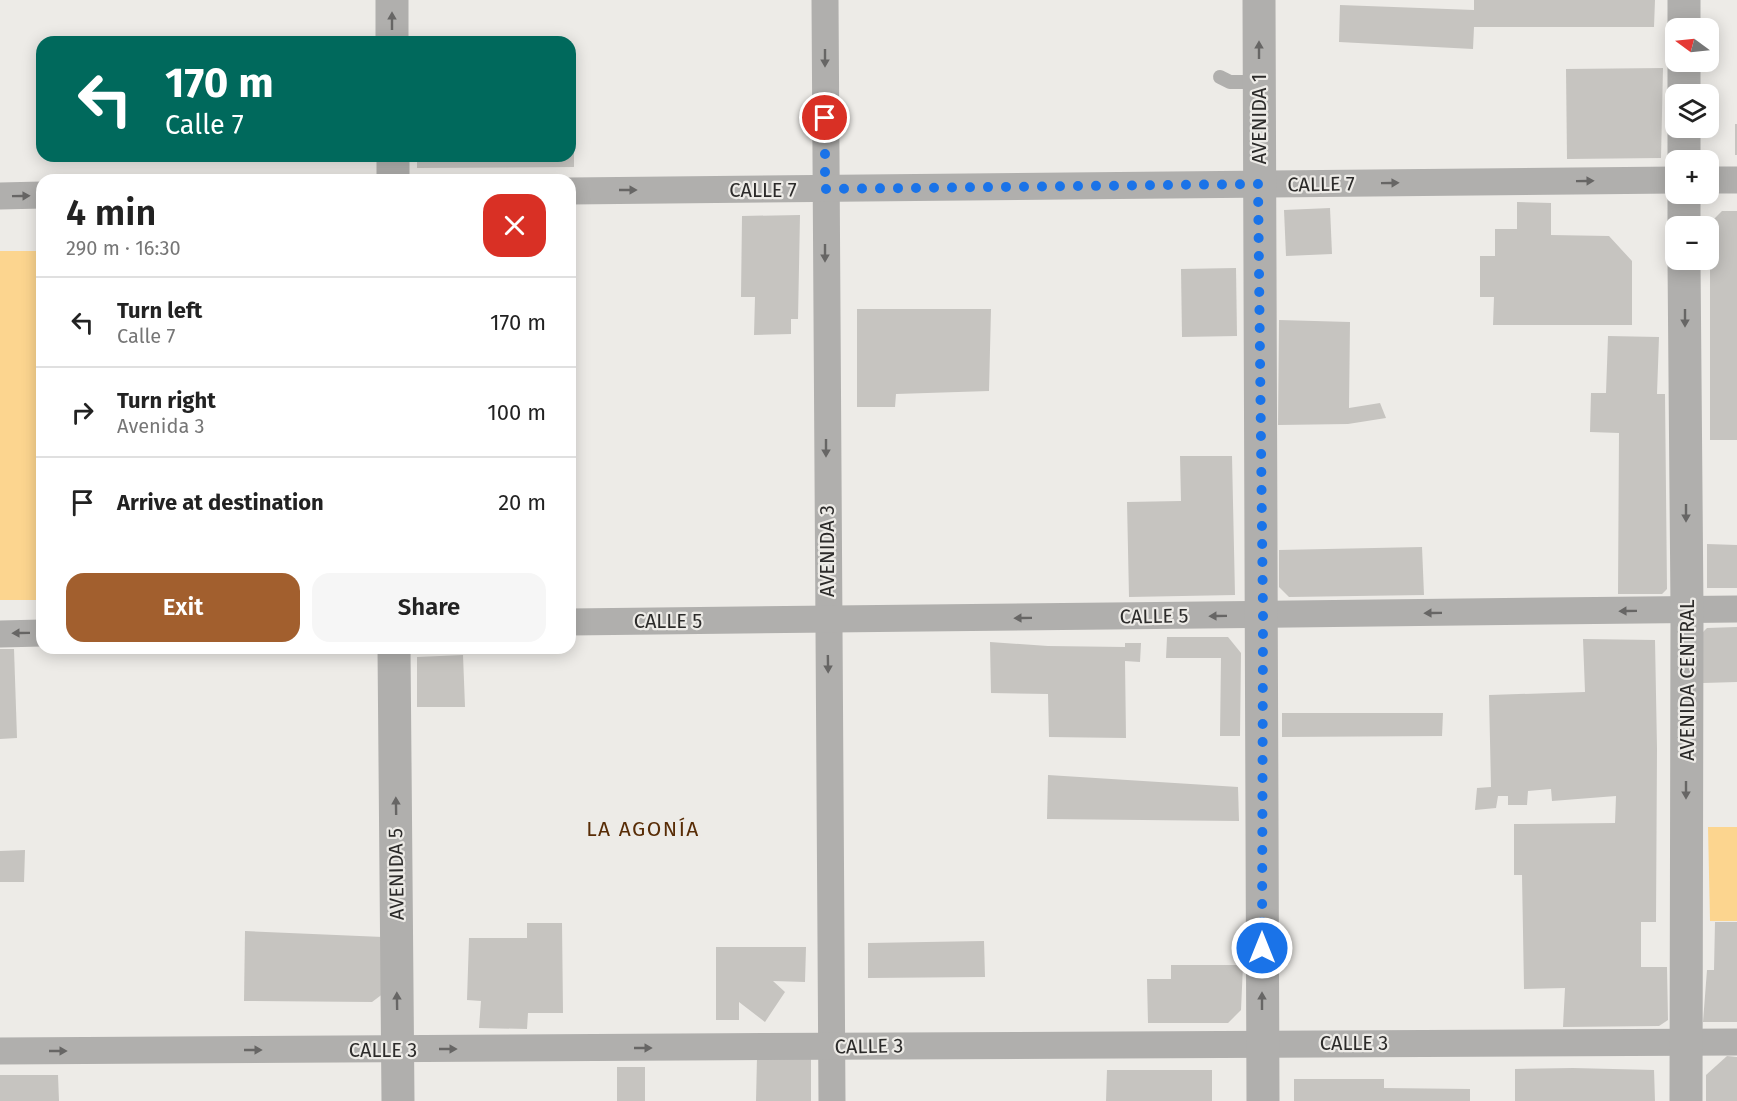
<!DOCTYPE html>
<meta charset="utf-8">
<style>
body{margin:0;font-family:"Fira Sans",sans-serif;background:#f6f6f6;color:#222;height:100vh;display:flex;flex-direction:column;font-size:22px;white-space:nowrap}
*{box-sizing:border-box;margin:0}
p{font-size:20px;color:#767676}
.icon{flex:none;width:33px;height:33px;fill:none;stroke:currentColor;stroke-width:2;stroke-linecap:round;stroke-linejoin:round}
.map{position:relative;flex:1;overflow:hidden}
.details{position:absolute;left:36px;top:174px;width:540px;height:480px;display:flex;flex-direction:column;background:#fff;border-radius:18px;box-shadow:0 3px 15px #0003}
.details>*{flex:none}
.banner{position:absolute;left:36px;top:36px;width:540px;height:126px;border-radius:18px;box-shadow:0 3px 15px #0003;background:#00695c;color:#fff;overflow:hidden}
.needle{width:39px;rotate:285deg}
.fabs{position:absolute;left:1665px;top:18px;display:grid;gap:12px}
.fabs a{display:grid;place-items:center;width:54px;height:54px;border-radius:12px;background:#fff;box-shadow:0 3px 15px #0003;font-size:30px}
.pin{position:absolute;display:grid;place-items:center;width:51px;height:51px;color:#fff;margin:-26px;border:3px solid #fff;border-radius:50%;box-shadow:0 2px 6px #0007}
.me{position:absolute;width:66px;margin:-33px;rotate:0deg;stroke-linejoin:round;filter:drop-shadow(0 0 4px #0008)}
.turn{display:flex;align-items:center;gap:21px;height:126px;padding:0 30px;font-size:27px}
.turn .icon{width:78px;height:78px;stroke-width:2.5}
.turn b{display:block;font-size:42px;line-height:51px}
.round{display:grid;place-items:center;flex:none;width:63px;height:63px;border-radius:18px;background:#f6f6f6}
.overview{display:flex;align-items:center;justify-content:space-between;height:102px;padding:0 30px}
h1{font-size:36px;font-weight:600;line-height:45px}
.primary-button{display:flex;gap:12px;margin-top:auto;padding:12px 30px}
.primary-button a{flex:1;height:69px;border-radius:18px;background:#a25f2e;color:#fff;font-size:24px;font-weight:600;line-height:69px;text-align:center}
.primary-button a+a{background:#f6f6f6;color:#222}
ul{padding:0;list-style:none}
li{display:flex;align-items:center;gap:18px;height:90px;padding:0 30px;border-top:2px solid #e0e0e0}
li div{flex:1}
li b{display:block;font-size:22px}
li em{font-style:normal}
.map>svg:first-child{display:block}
</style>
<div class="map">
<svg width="1737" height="1101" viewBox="0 0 1737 1101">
<rect width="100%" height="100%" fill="#edebe7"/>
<!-- green -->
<g fill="#fcd58f">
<rect x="0" y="251" width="42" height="349"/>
<path d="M1708,827H1737V921H1710Z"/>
</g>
<!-- building -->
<g fill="#c6c4c0">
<path d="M1474,0H1655L1654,27H1474L1473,49L1339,42L1340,5L1474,10Z"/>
<path d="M1663,68L1661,158L1567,159L1566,69Z"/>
<path d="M570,85H574V167L417,168V156H570Z"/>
<rect x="1735" y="124" width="2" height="31"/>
<path d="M1517,202L1551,203V235L1609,236L1632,261V325H1493L1494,297H1480V256H1495V229H1517Z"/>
<path d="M1330,208L1332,254L1286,256L1284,210Z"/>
<path d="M1722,211H1737V440H1710V223Z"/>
<path d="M800,215L798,319H791V334L754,335L755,297H741L742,216Z"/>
<path d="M1236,268L1237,336L1182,337L1181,269Z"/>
<path d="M857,309H991L989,391L896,394L895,407H857Z"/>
<path d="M1279,320L1350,322L1349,408L1380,403L1386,418L1348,424L1278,425Z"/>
<path d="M1608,336L1659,337L1657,394H1665L1667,589L1662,594H1618L1619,433L1590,432L1591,393H1606Z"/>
<path d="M1180,456H1232L1235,595L1129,597L1127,502L1181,501Z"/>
<path d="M1707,544L1737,545V588H1707Z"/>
<path d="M1422,547L1424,595L1289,597L1279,587V550Z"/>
<path d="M1737,627V682L1703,683L1702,633L1707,628Z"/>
<path d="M1167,637H1228L1241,653L1240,736H1220L1221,658H1166Z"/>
<path d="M1583,639L1655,640L1657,749L1656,922H1641V967H1667L1668,1020L1659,1026L1563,1027L1565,988L1524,989L1522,875H1514V824L1615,823L1616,796L1552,801L1551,789L1528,791L1527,805H1508V796H1498L1496,808L1475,810L1477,788L1491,787L1489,695L1585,692Z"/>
<path d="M990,642L1048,646L1125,647V643H1141L1140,662L1125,661L1126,738L1049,737L1048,694L991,693Z"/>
<path d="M0,649H14L17,738L0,739Z"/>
<path d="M463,655L465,707H417V657Z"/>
<path d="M1282,713H1443L1442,736L1282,737Z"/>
<path d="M1048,775L1238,787L1239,821L1047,819Z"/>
<path d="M25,850L24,882H0V851Z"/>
<path d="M1715,922H1737V1022H1703L1707,970H1714Z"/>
<path d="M527,923H562L563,1013H528L527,1029L479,1028L481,1001L467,1000L469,938H527Z"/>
<path d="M245,931L383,937L384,993L372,1002L244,1001Z"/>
<path d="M984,941L985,977L868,978V943Z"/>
<path d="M716,947H806L805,982L773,981L785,992L765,1022L739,1002V1020H716Z"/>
<path d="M1171,965H1243L1241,1010L1228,1023H1148L1147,979H1171Z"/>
<path d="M1727,1056L1737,1057V1101H1706V1075Z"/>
<path d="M757,1057L811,1058V1101H756Z"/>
<rect x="617" y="1067" width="28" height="34"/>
<path d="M1573,1068L1654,1070L1655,1101H1515V1069Z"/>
<path d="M1107,1070H1212V1101H1106Z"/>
<path d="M0,1075H58L59,1101H0Z"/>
<path d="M1294,1079H1384V1088L1470,1089V1101H1294Z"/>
</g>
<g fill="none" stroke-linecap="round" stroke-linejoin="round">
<!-- service -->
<path stroke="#b0afad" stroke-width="14" d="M1220,77L1230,82H1259"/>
<!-- minor -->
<g stroke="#b0afad" stroke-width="27">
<path d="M825,0L832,1101"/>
<path d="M1708,180H1737"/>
<path d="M570,191L1676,180"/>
<path d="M0,196L42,195"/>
<path d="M570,622L1737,609"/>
<path d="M0,634L42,633"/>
<path d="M0,1051C579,1049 1158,1042 1737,1042"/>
</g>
<!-- tertiary -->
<g stroke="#b0afad" stroke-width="33">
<path d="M392,0V42"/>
<path d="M1259,0L1263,1101"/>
<path d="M1684,28V0"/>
<path d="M1684,62V94"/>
<path d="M1684,128V160"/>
<path d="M393,156V180"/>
<path d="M1684,194V226"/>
<path d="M1684,260L1687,610L1686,1101"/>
<path d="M394,648L398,1101"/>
</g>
</g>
<!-- one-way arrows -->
<defs><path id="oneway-solid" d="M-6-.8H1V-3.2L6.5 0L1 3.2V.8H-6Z" transform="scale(1.5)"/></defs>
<g fill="#676665">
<use href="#oneway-solid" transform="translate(392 21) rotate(-90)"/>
<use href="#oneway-solid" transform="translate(1259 50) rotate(-90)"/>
<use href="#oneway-solid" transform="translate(825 58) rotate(90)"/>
<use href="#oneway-solid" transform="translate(1585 181) rotate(-1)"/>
<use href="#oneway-solid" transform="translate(1390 183) rotate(-1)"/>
<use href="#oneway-solid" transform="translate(628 190)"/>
<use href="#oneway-solid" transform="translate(21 196) rotate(-1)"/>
<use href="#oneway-solid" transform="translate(825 253) rotate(90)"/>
<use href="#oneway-solid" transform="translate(1685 318) rotate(90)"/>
<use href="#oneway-solid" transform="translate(826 448) rotate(90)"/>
<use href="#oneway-solid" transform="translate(1686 513) rotate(90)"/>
<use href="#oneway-solid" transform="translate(1628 611) rotate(179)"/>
<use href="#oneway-solid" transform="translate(1433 613) rotate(179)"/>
<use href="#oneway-solid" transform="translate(1218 616) rotate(179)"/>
<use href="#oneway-solid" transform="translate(1023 618) rotate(179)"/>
<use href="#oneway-solid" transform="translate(21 633) rotate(179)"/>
<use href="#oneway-solid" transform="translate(828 664) rotate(89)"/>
<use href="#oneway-solid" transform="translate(1686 790) rotate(90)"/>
<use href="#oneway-solid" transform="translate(396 806) rotate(-91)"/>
<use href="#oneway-solid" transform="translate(397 1001) rotate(-91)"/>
<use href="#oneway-solid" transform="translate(1262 1001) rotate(-90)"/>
<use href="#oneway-solid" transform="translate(643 1048)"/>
<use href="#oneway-solid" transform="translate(448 1049)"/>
<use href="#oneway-solid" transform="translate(253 1050)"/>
<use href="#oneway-solid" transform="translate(58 1051)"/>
</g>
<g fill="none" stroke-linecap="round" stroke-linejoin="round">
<!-- route -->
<path stroke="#1a73e8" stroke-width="10" stroke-dasharray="0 18" d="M825,118V189L1258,184L1263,615L1262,948"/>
</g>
<g text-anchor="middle" stroke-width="4.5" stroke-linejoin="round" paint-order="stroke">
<!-- street labels -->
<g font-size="20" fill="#2c2b2a" stroke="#edebe7">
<text transform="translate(1259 119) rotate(-90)" y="7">AVENIDA 1</text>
<text transform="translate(1321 184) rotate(-1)" y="7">CALLE 7</text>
<text x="763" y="197">CALLE 7</text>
<text transform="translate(827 551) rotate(-90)" y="7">AVENIDA 3</text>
<text transform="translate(1154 616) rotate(-1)" y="7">CALLE 5</text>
<text x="668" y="628">CALLE 5</text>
<text transform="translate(1687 680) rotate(-90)" y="7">AVENIDA CENTRAL</text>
<text transform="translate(396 874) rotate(-91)" y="7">AVENIDA 5</text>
<text x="1354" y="1050">CALLE 3</text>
<text transform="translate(869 1046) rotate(-1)" y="7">CALLE 3</text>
<text x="383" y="1057">CALLE 3</text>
</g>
<!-- neighbourhood labels -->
<g font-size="21" letter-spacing="1.5" fill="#582c06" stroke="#edebe7">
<text x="643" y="836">LA AGONÍA</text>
</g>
</g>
</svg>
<div class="fabs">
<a><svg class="needle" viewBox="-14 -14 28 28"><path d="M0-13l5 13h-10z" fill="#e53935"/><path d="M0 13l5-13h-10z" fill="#767676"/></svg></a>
<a><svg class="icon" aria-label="layers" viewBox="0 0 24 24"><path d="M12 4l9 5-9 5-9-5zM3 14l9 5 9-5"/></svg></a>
<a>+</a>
<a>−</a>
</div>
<div class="pin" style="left:825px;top:118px;background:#d93025"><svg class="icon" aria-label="arrive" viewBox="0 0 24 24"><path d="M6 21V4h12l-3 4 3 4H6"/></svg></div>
<svg class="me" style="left:1262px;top:948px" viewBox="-20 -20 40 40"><circle r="17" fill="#1a73e8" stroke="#fff" stroke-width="3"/><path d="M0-11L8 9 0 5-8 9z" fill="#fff"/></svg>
<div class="banner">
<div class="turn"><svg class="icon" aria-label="left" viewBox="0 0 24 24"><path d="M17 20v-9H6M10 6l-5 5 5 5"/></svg><div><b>170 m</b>Calle 7</div></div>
</div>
<section class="details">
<div class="overview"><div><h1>4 min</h1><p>290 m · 16:30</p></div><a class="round" style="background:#d93025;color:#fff"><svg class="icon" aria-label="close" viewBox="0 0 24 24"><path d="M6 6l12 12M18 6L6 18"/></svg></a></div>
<ul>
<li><svg class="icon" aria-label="left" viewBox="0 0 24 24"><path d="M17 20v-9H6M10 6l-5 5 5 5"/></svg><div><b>Turn left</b><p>Calle 7</p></div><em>170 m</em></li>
<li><svg class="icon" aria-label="right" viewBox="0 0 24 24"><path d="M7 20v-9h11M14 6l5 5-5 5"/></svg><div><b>Turn right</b><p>Avenida 3</p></div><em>100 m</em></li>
<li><svg class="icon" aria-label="arrive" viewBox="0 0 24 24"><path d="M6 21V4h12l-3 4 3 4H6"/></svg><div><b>Arrive at destination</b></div><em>20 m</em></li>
</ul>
<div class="primary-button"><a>Exit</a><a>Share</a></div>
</section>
</div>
